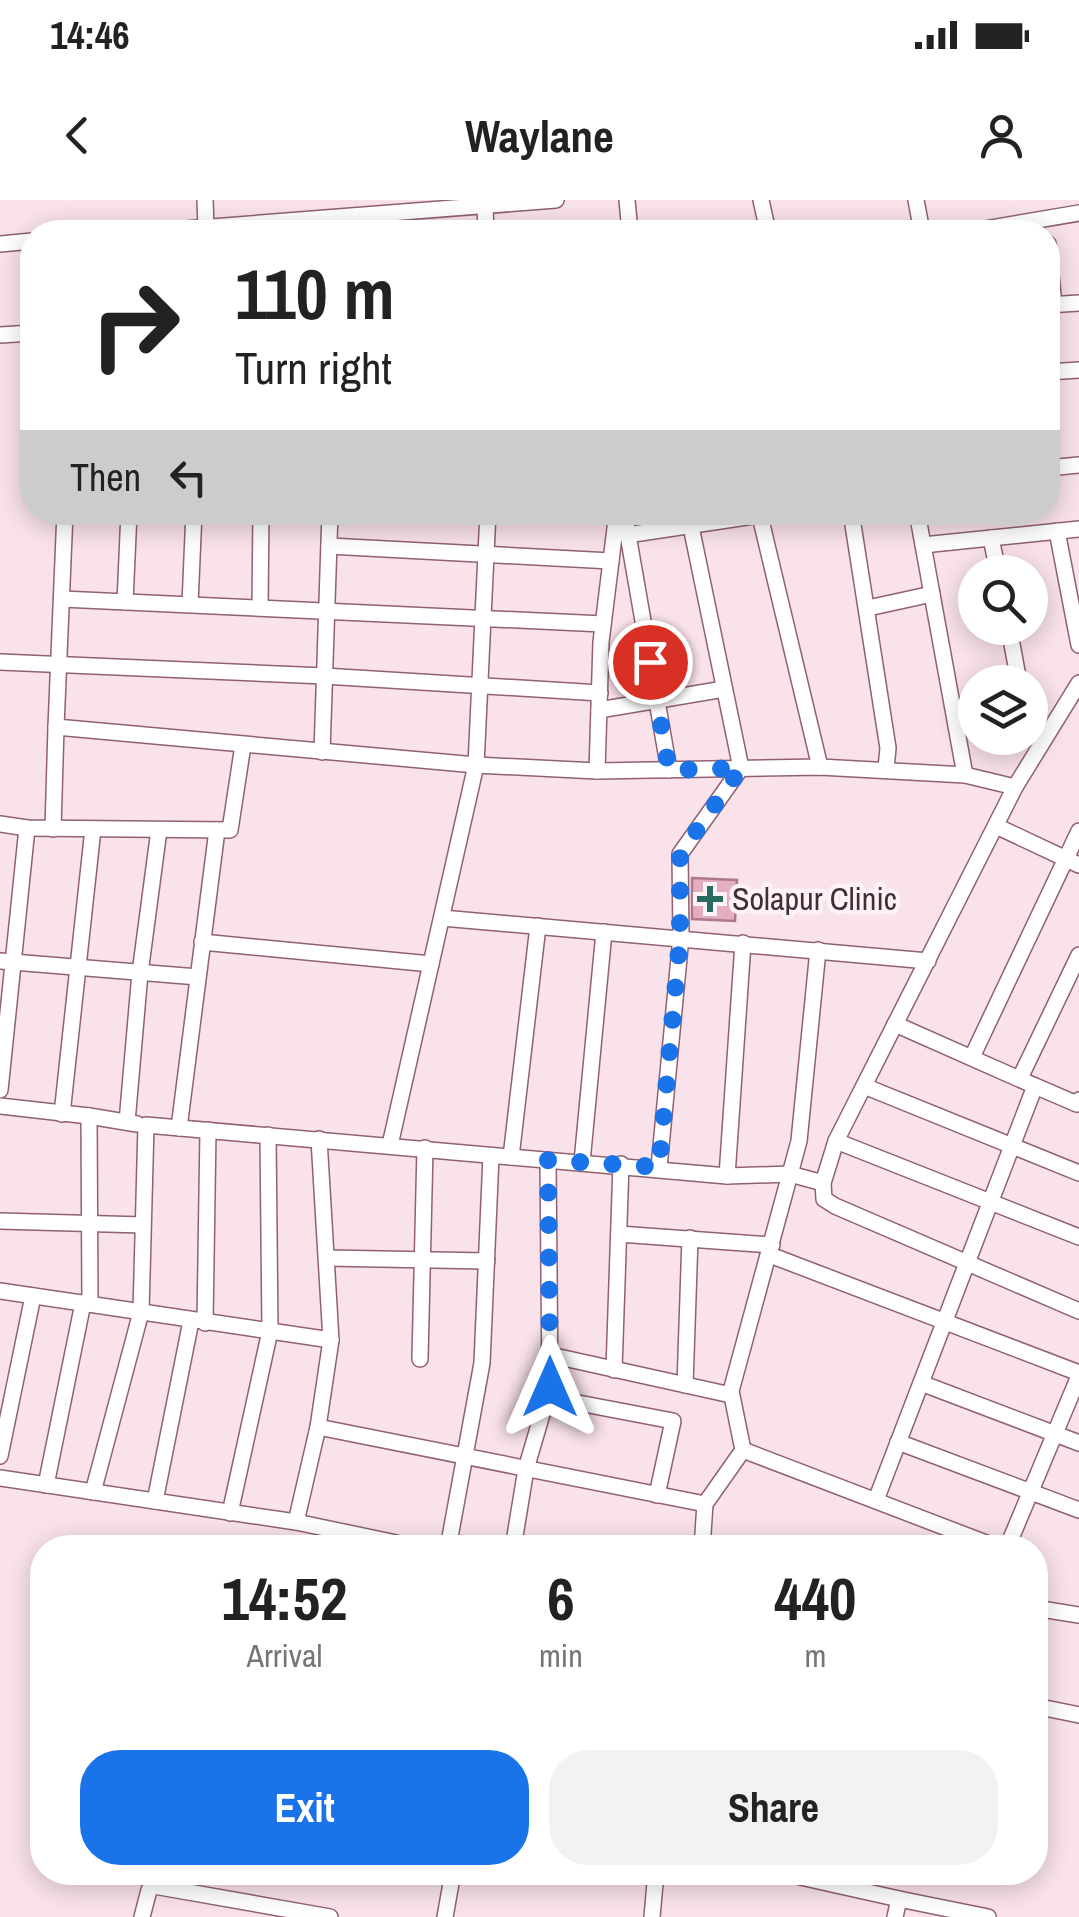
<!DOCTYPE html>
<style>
body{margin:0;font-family:"Archivo Narrow",sans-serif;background:#f2f2f2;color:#222;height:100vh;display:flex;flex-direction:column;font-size:38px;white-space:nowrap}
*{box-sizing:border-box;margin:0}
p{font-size:32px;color:#767676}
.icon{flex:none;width:55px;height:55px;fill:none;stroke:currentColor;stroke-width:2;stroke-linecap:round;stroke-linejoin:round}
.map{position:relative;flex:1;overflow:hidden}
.details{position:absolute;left:30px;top:1335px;width:1018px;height:350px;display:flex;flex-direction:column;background:#fff;border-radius:40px;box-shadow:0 5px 25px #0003}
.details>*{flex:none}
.banner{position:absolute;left:20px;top:20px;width:1040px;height:305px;border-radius:40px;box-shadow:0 5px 25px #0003;background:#fff;color:#222;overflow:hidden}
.buttons{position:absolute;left:958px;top:355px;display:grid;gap:20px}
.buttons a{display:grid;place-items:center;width:90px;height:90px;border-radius:50%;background:#fff;box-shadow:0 5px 25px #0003;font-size:50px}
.pin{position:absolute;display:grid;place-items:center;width:85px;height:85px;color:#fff;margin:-42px;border:5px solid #fff;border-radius:50%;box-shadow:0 2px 10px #0007}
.me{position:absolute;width:110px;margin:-55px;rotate:0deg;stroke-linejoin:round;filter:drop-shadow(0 0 8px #0008)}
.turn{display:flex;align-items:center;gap:35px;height:210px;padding:0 50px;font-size:45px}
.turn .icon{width:130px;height:130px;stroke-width:2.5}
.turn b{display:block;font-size:70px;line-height:85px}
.then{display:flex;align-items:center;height:95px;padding:0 50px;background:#0003;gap:20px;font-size:38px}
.eta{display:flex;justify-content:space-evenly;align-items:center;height:170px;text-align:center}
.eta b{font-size:60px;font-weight:700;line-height:70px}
.action{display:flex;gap:20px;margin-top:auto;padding:20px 50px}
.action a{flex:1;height:115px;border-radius:40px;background:#1a73e8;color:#fff;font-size:40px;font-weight:700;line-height:115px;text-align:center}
.action a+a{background:#f2f2f2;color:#222}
.status{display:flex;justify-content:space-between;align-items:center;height:70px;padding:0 50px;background:#fff;direction:ltr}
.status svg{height:28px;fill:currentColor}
header{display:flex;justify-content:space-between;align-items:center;height:130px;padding:0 50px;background:#fff;font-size:45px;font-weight:700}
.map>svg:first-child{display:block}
</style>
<div class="status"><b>14:46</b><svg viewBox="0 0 49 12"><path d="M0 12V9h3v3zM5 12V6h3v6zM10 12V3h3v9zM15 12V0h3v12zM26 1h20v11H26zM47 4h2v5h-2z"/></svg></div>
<header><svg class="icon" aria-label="back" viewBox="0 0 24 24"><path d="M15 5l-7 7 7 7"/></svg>Waylane<svg class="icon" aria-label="person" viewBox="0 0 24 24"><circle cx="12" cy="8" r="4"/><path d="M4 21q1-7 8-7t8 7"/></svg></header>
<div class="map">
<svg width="1079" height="1717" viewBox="0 0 1079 1717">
<rect width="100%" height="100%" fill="#f9e2e9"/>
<!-- building -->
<path fill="#e5aec0" stroke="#ad7a8b" stroke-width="2.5" d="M692,678L737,680L735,721L692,719Z"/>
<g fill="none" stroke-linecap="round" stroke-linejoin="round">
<!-- minor casing -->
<g stroke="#916071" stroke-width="18">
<g id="minor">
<path d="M205,0L206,28"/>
<path d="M627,0L630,32"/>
<path d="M761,0L768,32"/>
<path d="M916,0L922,32"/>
<path d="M485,7L486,32"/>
<path d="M147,32L556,0"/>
<path d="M967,32L1079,13"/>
<path d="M0,44L32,41"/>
<path d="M1048,44L1054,105"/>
<path d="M1048,105L1079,103"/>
<path d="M0,135L32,133"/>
<path d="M1048,172L1079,170"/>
<path d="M1048,268L1079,265"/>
<path d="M65,312L56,527L476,565L597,571L820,567L965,575"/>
<path d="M624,312L669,570"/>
<path d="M759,312L820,567"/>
<path d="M851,312L888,548L886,568"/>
<path d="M917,312L965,575L1015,587"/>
<path d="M1057,331L1079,445"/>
<path d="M627,335L760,315"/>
<path d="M991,338L998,372"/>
<path d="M923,345L1079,329"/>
<path d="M329,346L611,361"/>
<path d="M62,399L603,424"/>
<path d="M125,402L129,312"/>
<path d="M190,404L194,312"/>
<path d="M260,407L261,312"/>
<path d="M868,408L932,394"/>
<path d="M1009,428L1019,482"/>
<path d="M0,462L324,476L600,493"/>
<path d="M1079,483L1015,587L836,941L823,983L824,999L835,1006L1079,1111"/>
<path d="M599,510L724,489"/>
<path d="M322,552L330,312"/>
<path d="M597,571L601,442L617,312"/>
<path d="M0,624L27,628L230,630L243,545"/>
<path d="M996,626L1079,665"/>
<path d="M53,629L56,527"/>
<path d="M442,718L928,761"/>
<path d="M202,742L431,764"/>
<path d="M0,761L198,777"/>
<path d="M972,857L1079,631"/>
<path d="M1020,878L1079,755"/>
<path d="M864,886L1079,973"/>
<path d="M1035,886L1077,904L1079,900"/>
<path d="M0,890L27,628"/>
<path d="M0,906L89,916"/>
<path d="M62,914L93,629"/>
<path d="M127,922L140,773L159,630"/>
<path d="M179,928L217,630"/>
<path d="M319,939L331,1140"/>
<path d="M836,941L1079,1037"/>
<path d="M390,945L476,565L488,312"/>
<path d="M511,957L538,726"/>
<path d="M582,962L604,732"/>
<path d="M659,967L681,737L680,654L741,568L688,312"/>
<path d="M727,976L743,743"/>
<path d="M0,1021L143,1025"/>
<path d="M619,1034L772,1045"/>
<path d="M770,1055L1079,1173"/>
<path d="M327,1058L487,1061"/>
<path d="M0,1091L331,1140L318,1227L705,1304"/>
<path d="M90,1104L89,916L137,924"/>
<path d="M205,1123L208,930"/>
<path d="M550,1155L731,1195"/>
<path d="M420,1159L425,948"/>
<path d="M614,1170L621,964"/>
<path d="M921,1183L1079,1243"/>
<path d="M685,1185L690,1038"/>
<path d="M547,1197L673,1221L657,1295"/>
<path d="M318,1227L296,1322L420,1348"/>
<path d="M898,1242L1079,1310"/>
<path d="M743,1250L731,1191L799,941L818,750"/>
<path d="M743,1250L999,1348"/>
<path d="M0,1256L33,1096"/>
<path d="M0,1278L296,1322"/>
<path d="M46,1285L83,1103"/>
<path d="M93,1292L141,1112L146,925L727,976L790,974L823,983"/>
<path d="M876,1300L1035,886L895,824"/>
<path d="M155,1301L191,1121"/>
<path d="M230,1313L270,1131L268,935"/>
<path d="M448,1348L482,1163L491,956"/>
<path d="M513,1348L526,1269L550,1187L548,960"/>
<path d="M702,1348L705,1304L743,1250"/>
<path d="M1007,1348L1079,1176"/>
<path d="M1035,1408L1079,1415"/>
<path d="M1035,1506L1079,1515"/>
<path d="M778,1672L899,1699"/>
<path d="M142,1717L149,1690L154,1686L330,1717"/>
<path d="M445,1717L453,1672"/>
<path d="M652,1717L656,1672"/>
<path d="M895,1717L899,1699L988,1717"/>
</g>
</g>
<!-- minor -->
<use href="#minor" stroke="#fff" stroke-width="15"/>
</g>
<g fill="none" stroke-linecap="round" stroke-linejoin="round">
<!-- route -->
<path stroke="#1a73e8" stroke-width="18" stroke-dasharray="0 32.4" d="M550,1187L548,960L659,967L680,738V654L741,568L669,570L650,462"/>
</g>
<!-- markers -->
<path fill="#266b5d" stroke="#fef2f6" stroke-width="4" d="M705 684h10v10h10v10h-10v10h-10v-10h-10v-10h10z"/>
<g text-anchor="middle" stroke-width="9" stroke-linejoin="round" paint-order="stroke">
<!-- poi labels -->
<g font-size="32" fill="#442e35" stroke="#fef2f6" text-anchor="start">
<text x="732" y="710">Solapur Clinic</text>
</g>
</g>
</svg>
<div class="buttons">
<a><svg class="icon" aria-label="search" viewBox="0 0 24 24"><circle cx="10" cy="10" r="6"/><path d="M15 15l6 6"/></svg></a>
<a><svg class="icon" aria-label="layers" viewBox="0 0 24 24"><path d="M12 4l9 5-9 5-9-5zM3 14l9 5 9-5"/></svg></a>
</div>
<div class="pin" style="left:650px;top:462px;background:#d93025"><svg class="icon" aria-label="arrive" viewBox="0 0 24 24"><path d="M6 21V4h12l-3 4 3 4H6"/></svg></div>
<svg class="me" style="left:550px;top:1187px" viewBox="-20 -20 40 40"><path d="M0-17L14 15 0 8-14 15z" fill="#1a73e8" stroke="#fff" stroke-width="4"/></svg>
<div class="banner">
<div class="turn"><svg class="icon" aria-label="right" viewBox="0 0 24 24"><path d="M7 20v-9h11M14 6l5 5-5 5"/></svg><div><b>110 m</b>Turn right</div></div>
<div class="then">Then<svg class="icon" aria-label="left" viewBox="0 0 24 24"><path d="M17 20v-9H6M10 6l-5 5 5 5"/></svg></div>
</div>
<section class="details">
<div class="eta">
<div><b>14:52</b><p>Arrival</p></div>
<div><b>6</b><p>min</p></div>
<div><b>440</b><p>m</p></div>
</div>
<div class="action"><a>Exit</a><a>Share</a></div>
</section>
</div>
